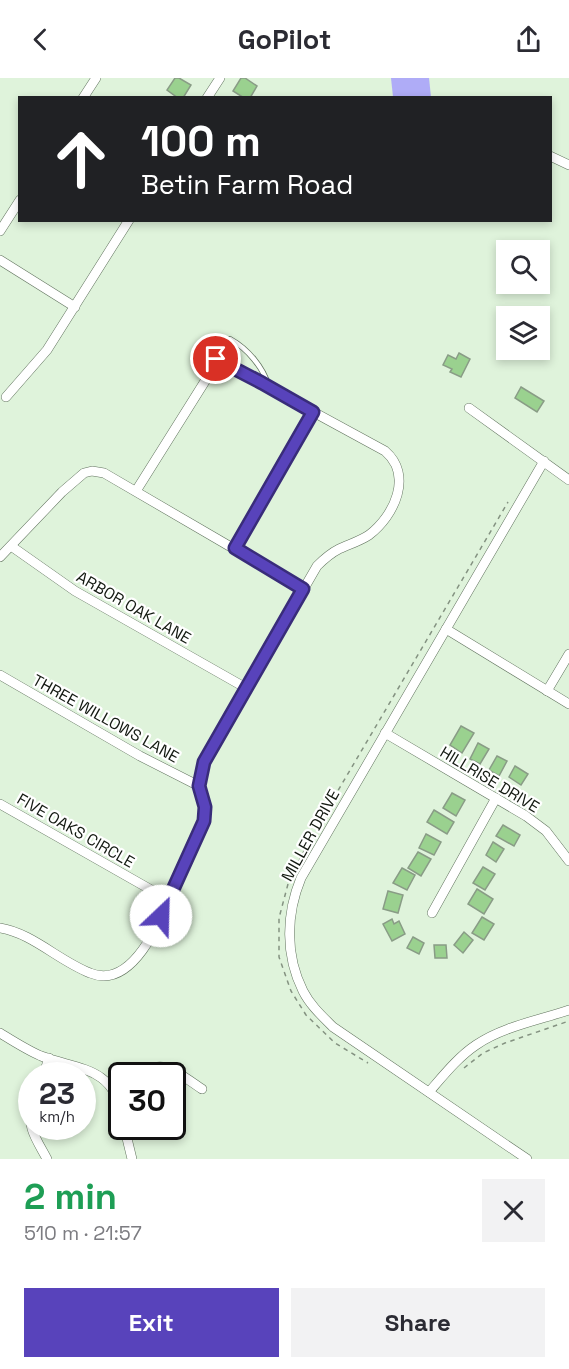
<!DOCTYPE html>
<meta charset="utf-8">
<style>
body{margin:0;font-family:"Space Grotesk",sans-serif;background:#f2f2f3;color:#2b2b33;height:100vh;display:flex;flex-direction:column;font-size:22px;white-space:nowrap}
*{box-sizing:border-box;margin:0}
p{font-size:20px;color:#7c7c81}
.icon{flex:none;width:33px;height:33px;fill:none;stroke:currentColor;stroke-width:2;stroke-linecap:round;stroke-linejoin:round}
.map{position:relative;height:1081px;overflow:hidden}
.panel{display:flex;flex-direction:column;background:#fff;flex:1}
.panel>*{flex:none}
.guide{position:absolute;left:18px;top:18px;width:534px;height:126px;border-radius:0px;box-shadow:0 3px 9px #0003;background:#202124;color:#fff;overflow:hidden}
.tools{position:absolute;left:496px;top:162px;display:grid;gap:12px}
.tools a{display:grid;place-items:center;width:54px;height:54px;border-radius:0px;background:#fff;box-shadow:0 3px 9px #0003;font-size:30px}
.speed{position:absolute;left:18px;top:984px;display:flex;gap:12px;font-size:30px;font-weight:700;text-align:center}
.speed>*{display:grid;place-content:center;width:78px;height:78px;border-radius:50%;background:#fff;box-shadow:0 3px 9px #0003;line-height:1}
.speed small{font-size:15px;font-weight:400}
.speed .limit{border:3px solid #111;border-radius:9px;background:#fff;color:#111}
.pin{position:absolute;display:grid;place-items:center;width:51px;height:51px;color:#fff;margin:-26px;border:3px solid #fff;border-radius:50%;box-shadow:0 2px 6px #0007}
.me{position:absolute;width:66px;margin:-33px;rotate:24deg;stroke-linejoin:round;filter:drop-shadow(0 0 4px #0008)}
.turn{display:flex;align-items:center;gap:21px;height:126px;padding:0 24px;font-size:27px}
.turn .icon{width:78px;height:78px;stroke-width:2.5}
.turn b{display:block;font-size:42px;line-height:51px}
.round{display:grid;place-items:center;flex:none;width:63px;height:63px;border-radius:0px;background:#f2f2f3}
.overview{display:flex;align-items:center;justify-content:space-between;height:102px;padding:0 24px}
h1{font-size:36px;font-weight:800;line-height:45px;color:#1e9e55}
.primary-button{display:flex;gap:12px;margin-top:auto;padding:12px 24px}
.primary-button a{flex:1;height:69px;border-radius:0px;background:#5843bb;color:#fff;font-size:24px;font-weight:800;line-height:69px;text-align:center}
.primary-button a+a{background:#f2f2f3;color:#2b2b33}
header{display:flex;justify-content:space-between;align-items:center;height:78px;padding:0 24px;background:#fff;font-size:27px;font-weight:800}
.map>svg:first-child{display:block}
</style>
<header><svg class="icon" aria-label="back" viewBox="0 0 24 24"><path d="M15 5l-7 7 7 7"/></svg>GoPilot<svg class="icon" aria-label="share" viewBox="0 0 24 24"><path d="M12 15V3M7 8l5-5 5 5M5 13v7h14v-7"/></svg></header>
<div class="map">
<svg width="569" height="1081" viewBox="0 0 569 1081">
<rect width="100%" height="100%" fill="#dff3db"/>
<!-- water -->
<path fill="#afacf7" d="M391,0H429L431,19H393Z"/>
<!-- building -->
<g fill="#9ad18f" stroke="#899c86" stroke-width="1.5">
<path d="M175,0H179L191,7L183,20H178L167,12Z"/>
<path d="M241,0H245L257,8L250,20H244L233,13Z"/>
<path d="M459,275L470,281L461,299L450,294L452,291L443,287L448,277L456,281Z"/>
<path d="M521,309L544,323L537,334L515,320Z"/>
<path d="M461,648L474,655L462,675L450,667Z"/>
<path d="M478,665L489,671L480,686L470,681Z"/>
<path d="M497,678L507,683L499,698L489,692Z"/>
<path d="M515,688L528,696L521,707L509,699Z"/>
<path d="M452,715L465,722L456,738L443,730Z"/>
<path d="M434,732L454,744L447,756L427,744Z"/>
<path d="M503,747L520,757L514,768L496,758Z"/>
<path d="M426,756L441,764L434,777L419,770Z"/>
<path d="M493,764L504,771L496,784L486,777Z"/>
<path d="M418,774L431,781L421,798L408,790Z"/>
<path d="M483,789L495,796L485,812L473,805Z"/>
<path d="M402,790L415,797L407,812L393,805Z"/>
<path d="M477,811L493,821L484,836L468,826Z"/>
<path d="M388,813L403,817L398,835L383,831Z"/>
<path d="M482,839L494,846L484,862L472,855Z"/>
<path d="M392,841L394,846L399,843L405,856L392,863L383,846Z"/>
<path d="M464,854L473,862L463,875L454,867Z"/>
<path d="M413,859L424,865L419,876L407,870Z"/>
<path d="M434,867H446L447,880H435Z"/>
</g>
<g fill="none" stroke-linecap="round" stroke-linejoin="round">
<!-- service casing -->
<g stroke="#61735e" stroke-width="6">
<path id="service" d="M216,281L220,271L230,261C248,271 263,289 269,309"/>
</g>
<!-- minor casing -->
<g stroke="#61735e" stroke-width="10">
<g id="minor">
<path d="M83,20L96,0"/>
<path d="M207,20L220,0"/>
<path d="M550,78L569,87"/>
<path d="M0,153L20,122"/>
<path d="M0,182L75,229"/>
<path d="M6,319L47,272L129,142"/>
<path d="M469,330L569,402"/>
<path d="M11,468L75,513L246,610"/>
<path d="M235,470L313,334"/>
<path d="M0,479L62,414L84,395L92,393L104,395L303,511"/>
<path d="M446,551L569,626"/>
<path d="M0,597L140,678L199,708"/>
<path d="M547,613L569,576"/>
<path d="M385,655L526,738L546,753L569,783"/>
<path d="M0,726L169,822"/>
<path d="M432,835L496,720"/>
<path d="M0,850C32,855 59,883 90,895C138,915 167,825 181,793C187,780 193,768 199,756L204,743L205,729L199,708L204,684L218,659L317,488C324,481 331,475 339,471C350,466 360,463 369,457C395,437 413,397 385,373L216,281L207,300L136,413"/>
<path d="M0,955C13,963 27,972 41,978C78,992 113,988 122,1037"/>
<path d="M43,998L49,980"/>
<path d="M126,998C168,982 166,987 202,1011"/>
<path d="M429,1014C443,998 458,979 476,967C502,949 539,942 569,932"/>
<path d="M32,1027C26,1049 37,1062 47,1081"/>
<path d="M124,1048L132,1081"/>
<path d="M527,1081L333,949C322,938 310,927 303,913C285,877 286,836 301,800L544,383"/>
</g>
</g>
<!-- path -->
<g stroke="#849281" stroke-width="1.5" stroke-dasharray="4.5 4.5" stroke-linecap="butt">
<path d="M299,783L313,755L508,424"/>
<path d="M288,806L279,840V879L291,913L306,937L335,965L368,985"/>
<path d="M464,990L483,975L505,965L569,943"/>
</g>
<!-- service -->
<use href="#service" stroke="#fff" stroke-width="4.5"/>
<!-- minor -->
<use href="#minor" stroke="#fff" stroke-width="9"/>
</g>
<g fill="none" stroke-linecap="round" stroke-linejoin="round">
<!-- route casing -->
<g stroke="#392c7a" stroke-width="15">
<path id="route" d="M161,838L204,743L205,729L199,708L204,684L303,511L235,470L313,334L262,305L216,281"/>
</g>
<!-- route -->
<use href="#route" stroke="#5843bb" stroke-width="10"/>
</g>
<g text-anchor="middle" stroke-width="4.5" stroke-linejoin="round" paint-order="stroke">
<!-- street labels -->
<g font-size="16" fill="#131911" stroke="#fff">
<text transform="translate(134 529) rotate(30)" y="6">ARBOR OAK LANE</text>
<text transform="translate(106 640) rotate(29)" y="6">THREE WILLOWS LANE</text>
<text transform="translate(490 701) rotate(31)" y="6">HILLRISE DRIVE</text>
<text transform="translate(76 752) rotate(30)" y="6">FIVE OAKS CIRCLE</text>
<text transform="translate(310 757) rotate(-61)" y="6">MILLER DRIVE</text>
</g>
</g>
</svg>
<div class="tools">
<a><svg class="icon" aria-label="search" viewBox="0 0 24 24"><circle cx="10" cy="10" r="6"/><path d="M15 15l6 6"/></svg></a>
<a><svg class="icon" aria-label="layers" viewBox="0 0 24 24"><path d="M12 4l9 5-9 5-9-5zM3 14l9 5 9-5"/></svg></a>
</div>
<div class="speed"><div>23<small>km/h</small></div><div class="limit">30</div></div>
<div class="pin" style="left:216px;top:281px;background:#d93025"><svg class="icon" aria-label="arrive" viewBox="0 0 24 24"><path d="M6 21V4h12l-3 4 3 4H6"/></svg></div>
<svg class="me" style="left:161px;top:838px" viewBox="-20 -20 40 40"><circle r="19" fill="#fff"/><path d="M0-13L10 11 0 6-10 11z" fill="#5843bb"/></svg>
<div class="guide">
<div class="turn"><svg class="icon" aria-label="ahead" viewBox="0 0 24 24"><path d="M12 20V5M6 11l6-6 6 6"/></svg><div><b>100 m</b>Betin Farm Road</div></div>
</div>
</div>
<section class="panel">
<div class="overview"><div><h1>2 min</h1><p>510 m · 21:57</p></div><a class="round"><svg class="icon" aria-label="close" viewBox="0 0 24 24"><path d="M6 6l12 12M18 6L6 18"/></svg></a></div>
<div class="primary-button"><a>Exit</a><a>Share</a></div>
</section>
